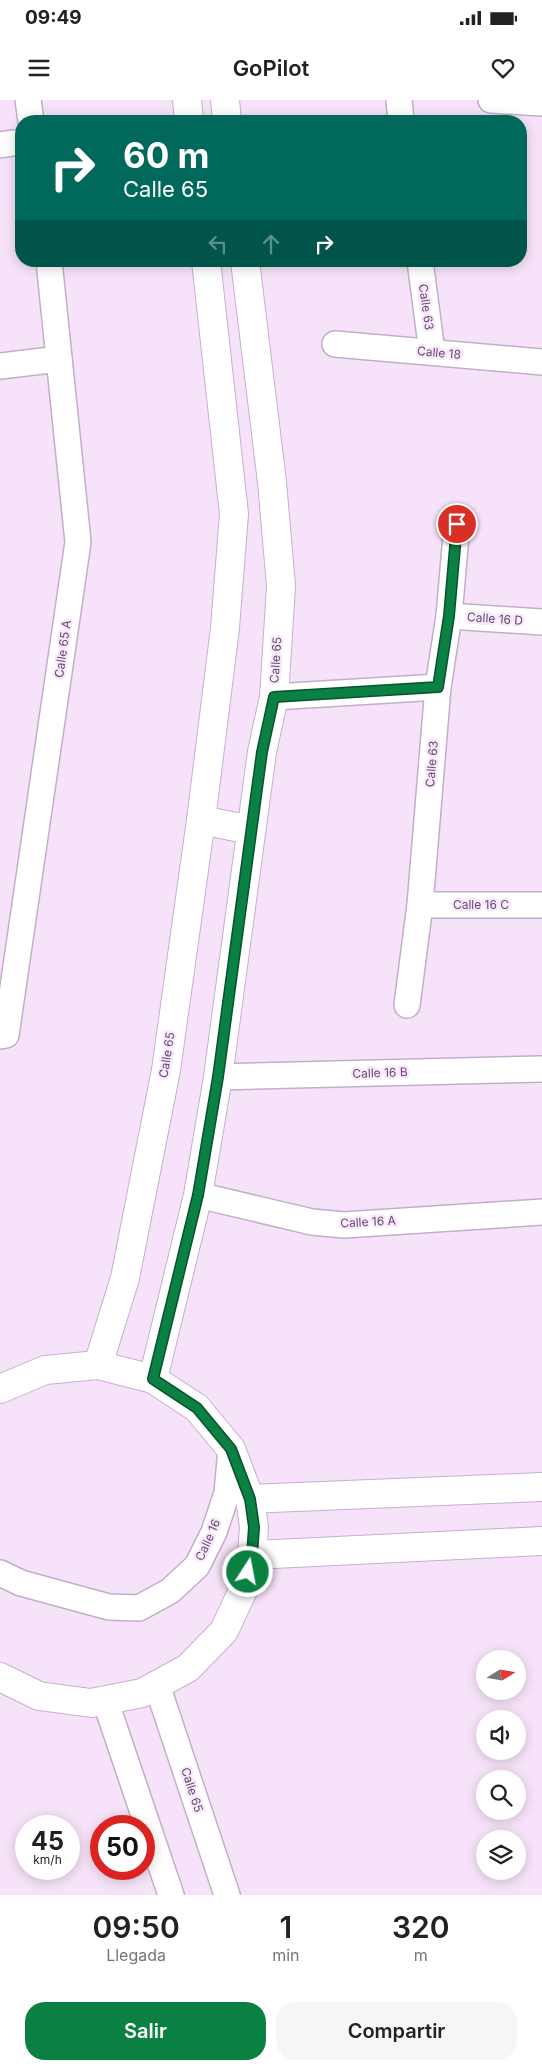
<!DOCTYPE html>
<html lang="es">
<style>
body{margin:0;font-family:Inter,sans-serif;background:#f6f6f6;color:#222;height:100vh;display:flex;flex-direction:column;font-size:19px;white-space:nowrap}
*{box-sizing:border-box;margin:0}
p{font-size:16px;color:#767676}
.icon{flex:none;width:28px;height:28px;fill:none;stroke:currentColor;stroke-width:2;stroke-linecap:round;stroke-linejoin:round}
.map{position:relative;height:1795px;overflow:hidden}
.sheet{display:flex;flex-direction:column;background:#fff;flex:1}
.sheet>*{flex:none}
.top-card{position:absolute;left:15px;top:15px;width:512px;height:152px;border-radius:20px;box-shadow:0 2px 12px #0003;background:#00695c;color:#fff;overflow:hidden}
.needle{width:32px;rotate:79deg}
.buttons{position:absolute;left:476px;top:1550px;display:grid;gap:10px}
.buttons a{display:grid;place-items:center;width:50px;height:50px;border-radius:50%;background:#fff;box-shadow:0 2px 12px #0003;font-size:25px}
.speed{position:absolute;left:15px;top:1715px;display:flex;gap:10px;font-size:25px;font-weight:700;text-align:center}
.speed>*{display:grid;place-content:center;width:65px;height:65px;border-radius:50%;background:#fff;box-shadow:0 2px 12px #0003;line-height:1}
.speed small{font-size:12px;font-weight:400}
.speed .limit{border:8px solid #d22;background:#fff;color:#111}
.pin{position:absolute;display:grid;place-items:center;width:42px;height:42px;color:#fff;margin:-21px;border:2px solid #fff;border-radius:50%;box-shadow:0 1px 5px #0007}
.me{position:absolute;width:55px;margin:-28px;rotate:11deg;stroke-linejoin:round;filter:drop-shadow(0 0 4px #0008)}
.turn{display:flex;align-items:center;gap:18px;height:105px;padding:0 25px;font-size:22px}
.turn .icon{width:65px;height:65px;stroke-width:2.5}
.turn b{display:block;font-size:35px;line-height:42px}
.lanes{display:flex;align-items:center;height:48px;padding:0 25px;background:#0003;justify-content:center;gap:25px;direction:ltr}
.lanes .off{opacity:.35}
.eta{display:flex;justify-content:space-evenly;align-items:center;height:85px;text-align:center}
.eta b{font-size:30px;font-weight:600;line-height:35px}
.action{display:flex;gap:10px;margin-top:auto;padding:10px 25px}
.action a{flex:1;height:58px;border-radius:20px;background:#0b8043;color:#fff;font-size:20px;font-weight:600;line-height:58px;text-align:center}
.action a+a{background:#f6f6f6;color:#222}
.status{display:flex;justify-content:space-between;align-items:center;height:35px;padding:0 25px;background:#fff;direction:ltr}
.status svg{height:14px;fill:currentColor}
header{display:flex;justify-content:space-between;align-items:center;height:65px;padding:0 25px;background:#fff;font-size:22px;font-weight:600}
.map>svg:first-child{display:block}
</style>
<div class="status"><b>09:49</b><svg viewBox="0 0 49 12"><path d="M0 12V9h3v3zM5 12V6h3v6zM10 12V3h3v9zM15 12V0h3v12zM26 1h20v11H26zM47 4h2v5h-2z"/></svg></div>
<header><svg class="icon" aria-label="menu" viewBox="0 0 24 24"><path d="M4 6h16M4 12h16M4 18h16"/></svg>GoPilot<svg class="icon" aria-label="heart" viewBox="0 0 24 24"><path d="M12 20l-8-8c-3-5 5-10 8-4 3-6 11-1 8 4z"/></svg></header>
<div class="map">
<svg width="542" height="1795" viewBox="0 0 542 1795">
<rect width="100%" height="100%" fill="#f7e3f9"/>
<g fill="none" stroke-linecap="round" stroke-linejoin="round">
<!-- street casing -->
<g stroke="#c3aeca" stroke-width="28">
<g id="street">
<path d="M28,0L31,21"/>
<path d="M399,0L401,21"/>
<path d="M491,0L542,3"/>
<path d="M0,45L21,42"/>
<path d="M420,161L432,252"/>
<path d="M335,244L542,262"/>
<path d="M0,266L59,259"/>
<path d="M449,516L542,522"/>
<path d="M274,597L438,587"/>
<path d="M420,805H542"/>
<path d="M407,905L420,805L438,587L449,516L457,424"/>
<path d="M0,936L6,935L78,442L49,161"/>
<path d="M218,977L542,969"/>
<path d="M198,1095L312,1122L344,1125L542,1112"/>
<path d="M0,1473L21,1483L109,1507L139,1508L170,1491L197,1466L214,1432L227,1393L231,1349"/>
<path d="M157,1585L227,1795"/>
<path d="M105,1600L171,1795"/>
</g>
</g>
<!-- secondary casing -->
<g stroke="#c7aecf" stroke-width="30">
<g id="secondary">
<path d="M187,0L189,21"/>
<path d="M225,0L227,21"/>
<path d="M201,720L251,730"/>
<path d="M98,1265L125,1178L166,970L201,720L225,528L234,414L206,161"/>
<path d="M153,1279L198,1095L218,977L262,652L274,597L281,486L272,382L245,161"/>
<path d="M0,1289L45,1270L98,1265L153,1279L197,1308L231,1349L250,1399L254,1427L252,1455L244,1488L224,1531L188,1568L142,1593L91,1603L39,1596L0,1577"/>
<path d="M250,1399L542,1387"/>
<path d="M252,1455L542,1441"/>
</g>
</g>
<!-- street -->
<use href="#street" stroke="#fff" stroke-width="25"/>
<!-- secondary -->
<use href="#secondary" stroke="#fff" stroke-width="28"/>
</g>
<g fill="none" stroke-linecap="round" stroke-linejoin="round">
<!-- route casing -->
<g stroke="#07532c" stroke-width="12">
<path id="route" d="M248,1472L252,1455L254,1427L250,1399L231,1349L197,1308L153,1279L198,1095L218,977L262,652L274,597L438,587L449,516L457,424"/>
</g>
<!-- route -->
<use href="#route" stroke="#0b8043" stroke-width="9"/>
</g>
<g text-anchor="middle" stroke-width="5" stroke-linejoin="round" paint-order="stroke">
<!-- street labels -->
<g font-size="12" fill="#624d6d" stroke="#fae9fc">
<text transform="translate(426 207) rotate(82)" y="4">Calle 63</text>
<text transform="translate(439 253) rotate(5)" y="4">Calle 18</text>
<text transform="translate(495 519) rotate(4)" y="4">Calle 16 D</text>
<text transform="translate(63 549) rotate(-82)" y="4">Calle 65 A</text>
<text transform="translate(276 560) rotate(-86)" y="4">Calle 65</text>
<text transform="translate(432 664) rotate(-85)" y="4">Calle 63</text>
<text x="481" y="809">Calle 16 C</text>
<text transform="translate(167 955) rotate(-81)" y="4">Calle 65</text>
<text transform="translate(380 973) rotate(-2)" y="4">Calle 16 B</text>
<text transform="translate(368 1122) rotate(-3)" y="4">Calle 16 A</text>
<text transform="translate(208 1440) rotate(-66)" y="4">Calle 16</text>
<text transform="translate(192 1690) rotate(72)" y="4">Calle 65</text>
</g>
</g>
</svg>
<div class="buttons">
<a><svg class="needle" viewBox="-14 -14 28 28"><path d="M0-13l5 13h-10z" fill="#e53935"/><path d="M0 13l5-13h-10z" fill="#767676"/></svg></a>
<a><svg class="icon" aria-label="sound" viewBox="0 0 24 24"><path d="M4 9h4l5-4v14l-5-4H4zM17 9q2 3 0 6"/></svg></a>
<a><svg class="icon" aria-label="search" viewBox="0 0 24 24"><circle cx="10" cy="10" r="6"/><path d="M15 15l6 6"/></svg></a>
<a><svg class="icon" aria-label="layers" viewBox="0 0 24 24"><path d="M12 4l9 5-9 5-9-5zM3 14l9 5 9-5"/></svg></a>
</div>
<div class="speed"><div>45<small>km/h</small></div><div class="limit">50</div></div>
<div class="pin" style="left:457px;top:424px;background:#d93025"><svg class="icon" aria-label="arrive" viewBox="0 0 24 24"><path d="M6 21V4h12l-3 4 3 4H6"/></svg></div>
<svg class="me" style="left:248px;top:1472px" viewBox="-20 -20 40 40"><circle r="17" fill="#0b8043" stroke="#fff" stroke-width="3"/><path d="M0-11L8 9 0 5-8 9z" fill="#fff"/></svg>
<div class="top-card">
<div class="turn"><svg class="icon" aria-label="right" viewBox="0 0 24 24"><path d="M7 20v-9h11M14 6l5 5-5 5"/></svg><div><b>60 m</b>Calle 65</div></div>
<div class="lanes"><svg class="icon off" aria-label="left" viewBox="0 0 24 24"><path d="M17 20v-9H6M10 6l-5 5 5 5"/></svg><svg class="icon off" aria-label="ahead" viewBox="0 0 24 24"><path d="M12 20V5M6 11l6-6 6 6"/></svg><svg class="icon" aria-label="right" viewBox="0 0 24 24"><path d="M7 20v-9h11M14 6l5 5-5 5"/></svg></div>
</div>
</div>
<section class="sheet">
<div class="eta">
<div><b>09:50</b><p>Llegada</p></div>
<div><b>1</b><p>min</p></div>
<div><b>320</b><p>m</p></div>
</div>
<div class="action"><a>Salir</a><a>Compartir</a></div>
</section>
